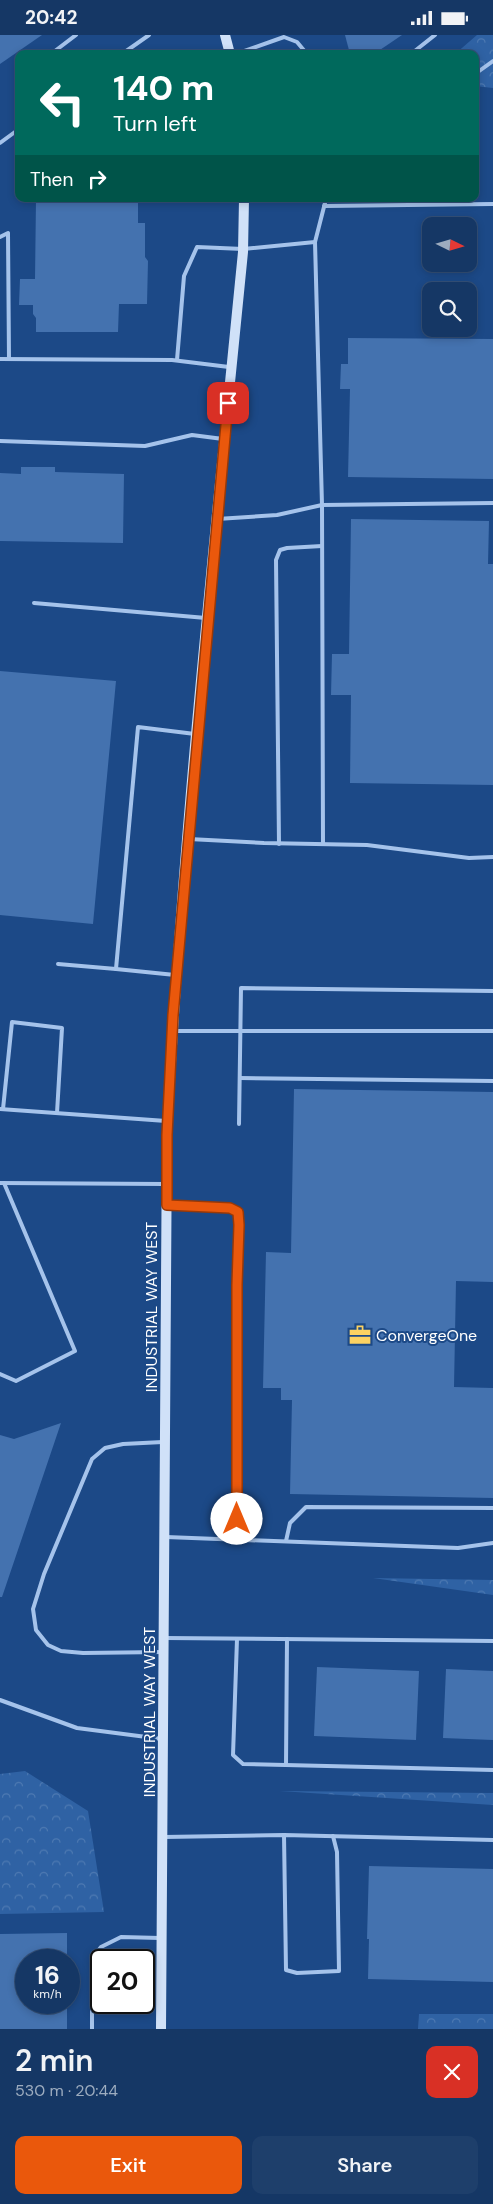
<!DOCTYPE html>
<meta charset="utf-8">
<style>
body{margin:0;font-family:"DM Sans",sans-serif;background:#1e3f6b;color:#f1f3f6;height:100vh;display:flex;flex-direction:column;font-size:19px;white-space:nowrap}
*{box-sizing:border-box;margin:0}
p{font-size:16px;color:#9dacbf}
.icon{flex:none;width:28px;height:28px;fill:none;stroke:currentColor;stroke-width:2;stroke-linecap:round;stroke-linejoin:round}
.map{position:relative;height:1994px;overflow:hidden}
.details{display:flex;flex-direction:column;background:#153765;flex:1}
.details>*{flex:none}
.banner{position:absolute;left:15px;top:15px;width:464px;height:152px;border-radius:10px;box-shadow:0 2px 8px #0003,0 0 0 1px #345179;background:#00695c;color:#fff;overflow:hidden}
.needle{width:32px;rotate:95deg}
.controls{position:absolute;left:422px;top:182px;display:grid;gap:10px}
.controls a{display:grid;place-items:center;width:55px;height:55px;border-radius:10px;background:#153765;box-shadow:0 2px 8px #0003,0 0 0 1px #345179;font-size:25px}
.speed{position:absolute;left:15px;top:1914px;display:flex;gap:10px;font-size:25px;font-weight:700;text-align:center}
.speed>*{display:grid;place-content:center;width:65px;height:65px;border-radius:50%;background:#153765;box-shadow:0 2px 8px #0003,0 0 0 1px #345179;line-height:1}
.speed small{font-size:12px;font-weight:400}
.speed .limit{border:2px solid #111;border-radius:8px;background:#fff;color:#111}
.pin{position:absolute;display:grid;place-items:center;width:42px;height:42px;color:#fff;margin:-21px;border-radius:10px;box-shadow:0 2px 8px #0006}
.me{position:absolute;width:55px;margin:-28px;rotate:0deg;stroke-linejoin:round;filter:drop-shadow(0 0 4px #0008)}
.turn{display:flex;align-items:center;gap:18px;height:105px;padding:0 15px;font-size:22px}
.turn .icon{width:65px;height:65px;stroke-width:2.5}
.turn b{display:block;font-size:35px;line-height:42px}
.then{display:flex;align-items:center;height:48px;padding:0 15px;background:#0003;gap:10px;font-size:19px}
.round{display:grid;place-items:center;flex:none;width:52px;height:52px;border-radius:10px;background:#1e3f6b}
.summary{display:flex;align-items:center;justify-content:space-between;height:85px;padding:0 15px}
h1{font-size:30px;font-weight:600;line-height:38px}
.button{display:flex;gap:10px;margin-top:auto;padding:10px 15px}
.button a{flex:1;height:58px;border-radius:10px;background:#ea580c;color:#fff;font-size:20px;font-weight:600;line-height:58px;text-align:center}
.button a+a{background:#1e3f6b;color:#f1f3f6}
.status{display:flex;justify-content:space-between;align-items:center;height:35px;padding:0 25px;background:#153765;direction:ltr}
.status svg{height:14px;fill:currentColor}
.map>svg:first-child{display:block}
</style>
<div class="status"><b>20:42</b><svg viewBox="0 0 49 12"><path d="M0 12V9h3v3zM5 12V6h3v6zM10 12V3h3v9zM15 12V0h3v12zM26 1h20v11H26zM47 4h2v5h-2z"/></svg></div>
<div class="map">
<svg width="493" height="1994" viewBox="0 0 493 1994">
<defs>
<pattern id="forest-crowns" width="20" height="18" patternUnits="userSpaceOnUse" patternTransform="scale(1.25)"><rect width="20" height="18" fill="#2f62a4"/><path d="M2 6a3 3 0 1 1 6 0M12 15a3 3 0 1 1 6 0" fill="none" stroke="#4e7ab2"/></pattern>
</defs>
<rect width="100%" height="100%" fill="#1c4987"/>
<!-- forest -->
<g fill="url(#forest-crowns)">
<path d="M477,0H493V53L475,51V19H455Z"/>
<path d="M373,1543L493,1545V1560Z"/>
<path d="M25,1736L88,1776L104,1877L0,1879V1739Z"/>
<path d="M280,1756L493,1758V1770Z"/>
<path d="M419,1979H493V1994H418Z"/>
</g>
<!-- building -->
<g fill="#4472af">
<path d="M0,0H42L0,29Z"/>
<path d="M345,0H402L374,19H350Z"/>
<path d="M36,164H138V188H145V222L148,226L147,269H119L118,297H36V283L33,279V270H19L20,244H35Z"/>
<path d="M348,303L493,304V444L348,442L350,354H340L341,329H348Z"/>
<path d="M21,432H55V437L124,439L123,508L0,506V438L21,439Z"/>
<path d="M351,484L489,486L488,529H493V750L350,748L351,660H331L332,619H349Z"/>
<path d="M0,636L116,646L93,889L0,880Z"/>
<path d="M294,1054L493,1057V1247L456,1246L454,1352L493,1353V1463L290,1459L292,1365H281V1353H263L266,1217L291,1218Z"/>
<path d="M61,1388L2,1562H0V1400L14,1404Z"/>
<path d="M317,1632L419,1636L416,1705L314,1701Z"/>
<path d="M446,1634L493,1636V1705L443,1703Z"/>
<path d="M369,1831L493,1834V1947L368,1944L369,1904H367Z"/>
<path d="M67,1898V1925H26V1968H67V1994H0V1899Z"/>
</g>
<g fill="none" stroke-linecap="round" stroke-linejoin="round">
<!-- lane -->
<g stroke="#a5c3eb" stroke-width="4">
<path d="M51,19L76,0"/>
<path d="M122,19L149,0"/>
<path d="M236,19L284,2L297,7L307,19"/>
<path d="M411,19L435,0"/>
<path d="M475,39L493,26"/>
<path d="M0,108L19,94"/>
<path d="M324,171L493,169"/>
<path d="M0,202L8,198L9,324"/>
<path d="M315,207L322,470L323,809"/>
<path d="M0,324L172,325L229,332"/>
<path d="M177,325L184,241L197,212L243,214L315,207L326,164"/>
<path d="M0,406L145,411L192,400L223,404"/>
<path d="M217,484L277,480L322,470L493,468"/>
<path d="M34,568L206,583"/>
<path d="M189,804L264,808L367,810L469,823L493,822"/>
<path d="M279,809L276,525L280,515L287,513L322,511"/>
<path d="M58,929L116,934"/>
<path d="M175,940L116,934L138,692L195,699"/>
<path d="M174,996H493"/>
<path d="M240,1043L493,1046"/>
<path d="M0,1074L166,1086"/>
<path d="M3,1074L12,987L62,993L57,1078"/>
<path d="M239,1089L241,953L493,956"/>
<path d="M0,1148L165,1149"/>
<path d="M167,1170L230,1173L238,1177L239,1190L237,1250V1504"/>
<path d="M0,1339L16,1346L75,1316L4,1148"/>
<path d="M166,1502L458,1513L493,1508"/>
<path d="M286,1506L290,1488L306,1472L493,1473"/>
<path d="M165,1603L493,1606"/>
<path d="M237,1604L233,1720L243,1729L493,1735"/>
<path d="M163,1617L83,1618L61,1616L48,1610L36,1595L33,1574L44,1539L92,1424L105,1413L123,1409L163,1407"/>
<path d="M0,1665L77,1693L162,1704"/>
<path d="M286,1730L287,1604"/>
<path d="M284,1800L286,1935L297,1938L339,1936L337,1817L333,1801"/>
<path d="M164,1802L284,1800L493,1805"/>
<path d="M92,1994V1933L94,1921L101,1912L121,1902L160,1903"/>
</g>
<!-- secondary -->
<g stroke="#d0e1f8" stroke-width="10">
<path d="M225,0L230,19"/>
<path d="M161,1994L167,1099C182,805 214,511 243,217L244,164"/>
</g>
</g>
<g fill="none" stroke-linecap="round" stroke-linejoin="round">
<!-- route casing -->
<g stroke="#983908" stroke-width="12">
<path id="route" d="M228,368L173,980L167,1100V1170L230,1173L238,1177L239,1190L237,1250V1484"/>
</g>
<!-- route -->
<use href="#route" stroke="#ea580c" stroke-width="9"/>
</g>
<!-- icons -->
<defs>
<g id="office-bare" transform="scale(1.725)"><path d="M-6-3h4V-5.5h4V-3h4V5H-6ZM-1-4.5V-3h2v-1.5ZM-6 0V1H6V0Z" fill="#fcd262" stroke="#1c4987" stroke-width="2.5" paint-order="stroke"/></g>
</defs>
<g fill-rule="evenodd">
<use href="#office-bare" x="360" y="1300"/>
</g>
<g text-anchor="middle" stroke-width="4" stroke-linejoin="round" paint-order="stroke">
<!-- street labels -->
<g font-size="16" fill="#fff" stroke="#1c4987">
<text transform="translate(151 1272) rotate(-90)" y="6">INDUSTRIAL WAY WEST</text>
<text transform="translate(149 1677) rotate(-90)" y="6">INDUSTRIAL WAY WEST</text>
</g>
<!-- poi labels -->
<g font-size="16" fill="#fff" stroke="#1c4987" text-anchor="start">
<text x="376" y="1306">ConvergeOne</text>
</g>
</g>
</svg>
<div class="controls">
<a><svg class="needle" viewBox="-14 -14 28 28"><path d="M0-13l5 13h-10z" fill="#e53935"/><path d="M0 13l5-13h-10z" fill="#9dacbf"/></svg></a>
<a><svg class="icon" aria-label="search" viewBox="0 0 24 24"><circle cx="10" cy="10" r="6"/><path d="M15 15l6 6"/></svg></a>
</div>
<div class="speed"><div>16<small>km/h</small></div><div class="limit">20</div></div>
<div class="pin" style="left:228px;top:368px;background:#d93025"><svg class="icon" aria-label="arrive" viewBox="0 0 24 24"><path d="M6 21V4h12l-3 4 3 4H6"/></svg></div>
<svg class="me" style="left:237px;top:1484px" viewBox="-20 -20 40 40"><circle r="19" fill="#fff"/><path d="M0-13L10 11 0 6-10 11z" fill="#ea580c"/></svg>
<div class="banner">
<div class="turn"><svg class="icon" aria-label="left" viewBox="0 0 24 24"><path d="M17 20v-9H6M10 6l-5 5 5 5"/></svg><div><b>140 m</b>Turn left</div></div>
<div class="then">Then<svg class="icon" aria-label="right" viewBox="0 0 24 24"><path d="M7 20v-9h11M14 6l5 5-5 5"/></svg></div>
</div>
</div>
<section class="details">
<div class="summary"><div><h1>2 min</h1><p>530 m · 20:44</p></div><a class="round" style="background:#d93025;color:#fff"><svg class="icon" aria-label="close" viewBox="0 0 24 24"><path d="M6 6l12 12M18 6L6 18"/></svg></a></div>
<div class="button"><a>Exit</a><a>Share</a></div>
</section>
